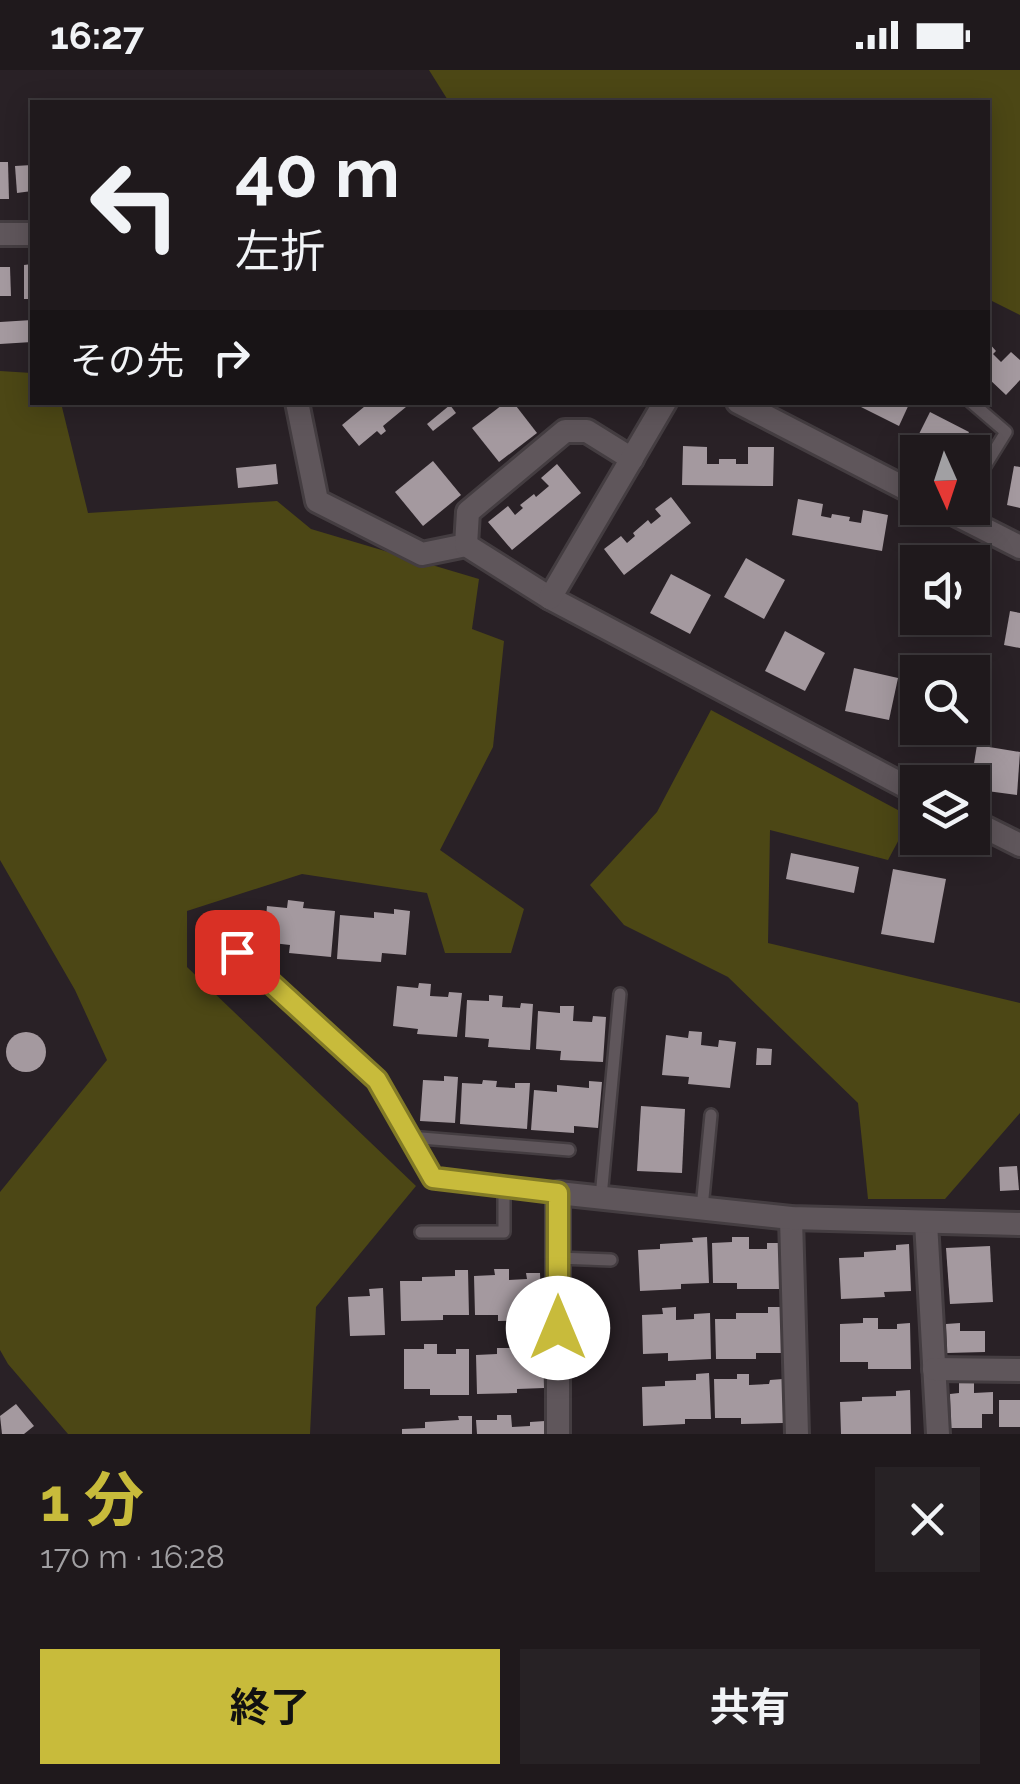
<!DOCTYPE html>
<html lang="ja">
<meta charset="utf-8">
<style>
body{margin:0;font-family:Raleway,"Noto Sans JP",sans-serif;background:#272225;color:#f1f3f6;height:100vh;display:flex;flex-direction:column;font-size:38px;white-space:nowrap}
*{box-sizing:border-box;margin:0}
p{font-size:32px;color:#a1a0a3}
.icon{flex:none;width:55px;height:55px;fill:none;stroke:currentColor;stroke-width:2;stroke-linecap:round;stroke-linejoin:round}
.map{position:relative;height:1364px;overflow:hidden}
.drawer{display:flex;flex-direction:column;background:#1f191c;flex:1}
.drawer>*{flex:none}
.banner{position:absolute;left:30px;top:30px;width:960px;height:305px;border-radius:0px;box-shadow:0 5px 25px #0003,0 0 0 2px #3c383b;background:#1f191c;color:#f1f3f6;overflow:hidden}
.needle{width:65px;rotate:177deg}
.buttons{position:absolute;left:900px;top:365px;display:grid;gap:20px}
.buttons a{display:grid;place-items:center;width:90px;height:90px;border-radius:0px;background:#1f191c;box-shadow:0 5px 25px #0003,0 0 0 2px #3c383b;font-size:50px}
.pin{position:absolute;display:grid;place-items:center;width:85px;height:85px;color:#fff;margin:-42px;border-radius:20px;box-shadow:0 5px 15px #0006}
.me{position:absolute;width:110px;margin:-55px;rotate:0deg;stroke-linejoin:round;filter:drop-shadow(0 0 8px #0008)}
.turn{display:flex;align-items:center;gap:35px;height:210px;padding:0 40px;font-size:45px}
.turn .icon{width:130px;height:130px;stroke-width:2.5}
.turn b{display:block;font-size:70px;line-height:85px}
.then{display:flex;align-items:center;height:95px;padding:0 40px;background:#0003;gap:20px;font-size:38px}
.round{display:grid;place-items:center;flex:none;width:105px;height:105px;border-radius:0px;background:#272225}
.overview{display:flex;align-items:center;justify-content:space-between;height:170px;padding:0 40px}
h1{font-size:60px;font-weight:700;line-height:75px;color:#c8bb3b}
.action{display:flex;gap:20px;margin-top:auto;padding:20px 40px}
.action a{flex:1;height:115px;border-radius:0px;background:#c8bb3b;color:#111;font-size:40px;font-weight:700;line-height:115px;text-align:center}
.action a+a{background:#272225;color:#f1f3f6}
.status{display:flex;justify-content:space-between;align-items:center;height:70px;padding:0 50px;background:#1f191c;direction:ltr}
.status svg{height:28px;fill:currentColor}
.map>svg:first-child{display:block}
</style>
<div class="status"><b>16:27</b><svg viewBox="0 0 49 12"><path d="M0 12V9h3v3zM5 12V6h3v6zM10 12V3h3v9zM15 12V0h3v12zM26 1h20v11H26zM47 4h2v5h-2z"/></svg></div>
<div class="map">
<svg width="1020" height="1364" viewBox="0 0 1020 1364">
<rect width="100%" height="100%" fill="#292126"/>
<!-- green -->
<g fill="#4c4715">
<path d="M429,0H1020V245L988,229V32H449Z"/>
<path d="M0,301L32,303V332L61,333L88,443L277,431L311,459L479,509L472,559L504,571L493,677L440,780L524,839L511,883H445L427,823L302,804L187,841V897L416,1116L316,1237L310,1364H68L8,1294L0,1280V1122L107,990L75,920L0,790Z"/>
<path d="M711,640L911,747L888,790L770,760L768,873L1020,933V1043L945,1129H868L858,1033L728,907L624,855L590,815L657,742Z"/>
</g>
<!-- building -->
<g fill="#a4999f">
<path d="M0,92H8L9,129H0Z"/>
<path d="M32,95V121L17,123L15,96Z"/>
<path d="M32,194V229H24V195Z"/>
<path d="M0,197H10L11,226H0Z"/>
<path d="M32,250V272L0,274V252Z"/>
<path d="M988,272L996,281L993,284L1001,292L1011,282L1020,290V310L1006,325L988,308Z"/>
<path d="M370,332H412L383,356L386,361L381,365L377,361L359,376L342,355Z"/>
<path d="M506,332H513L537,363L499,392L472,358Z"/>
<path d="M861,332H910L899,356L859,336Z"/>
<path d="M450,335L456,343L433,361L427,354Z"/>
<path d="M930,342L969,362L959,382H918V385L910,382Z"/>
<path d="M683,376L707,377V394H719V389H736V394H748V377H774L773,416L682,415Z"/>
<path d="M433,391L461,425L423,456L395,422Z"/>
<path d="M276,394L278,414L238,418L236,398Z"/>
<path d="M557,394L581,423L512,480L488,452L508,436L515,445L523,438L520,435L534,424L536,427L549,416L541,408Z"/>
<path d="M1014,396L1020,397V438L1007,435Z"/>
<path d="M671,427L691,453L624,505L604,479L621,466L627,473L635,466L633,463L648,450L651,454L661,446L655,439Z"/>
<path d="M798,429L823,434L821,446L831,448L832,444L850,447L849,451L861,453L863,440L888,445L882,481L792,465Z"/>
<path d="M746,488L785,510L764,549L724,527Z"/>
<path d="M671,504L711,525L690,564L650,543Z"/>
<path d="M1010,541L1020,543V578L1004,575Z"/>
<path d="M785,561L825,583L805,621L765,601Z"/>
<path d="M854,598L898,608L889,650L845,641Z"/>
<path d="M972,602L988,606L978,652L972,651Z"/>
<path d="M977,675L1020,682L1017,725L972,719L971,712Z"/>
<path d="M791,783L859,797L854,823L786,809Z"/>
<path d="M893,799L946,809L934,873L881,864Z"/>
<path d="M288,830L304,832L303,838L335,841L331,887L289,883L290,875L264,872L267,836L287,838Z"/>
<path d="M394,839L410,841L406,885L382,883L381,892L337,889L340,845L374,848V842L394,844Z"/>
<path d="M419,913L431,914L430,926L448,927L449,922L462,923L457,967L417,964L418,959L393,956L397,916L418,918Z"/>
<path d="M489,925L503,926L502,937L520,938L521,933L533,934L530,980L488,977L489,969L465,967L467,930L489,931Z"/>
<path d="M560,936H574L573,951L592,952L593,946L606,947L603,992L560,990L561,981L536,979L538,941L560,943Z"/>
<path d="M689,961L702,962L701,975L718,977L719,970L736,972L730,1018L688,1014L689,1007L662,1005L666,965L688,968Z"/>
<circle cx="26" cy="982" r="20"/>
<path d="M757,978L772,979L771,995H756Z"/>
<path d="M444,1006L458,1007L455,1053L420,1051L423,1010L444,1011Z"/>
<path d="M483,1010L497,1011L496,1017L515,1018V1013H530L527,1059L460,1054L462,1013L482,1014Z"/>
<path d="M589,1011L602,1012L598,1058L574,1056V1063L531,1060L534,1020L557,1022V1015L589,1018Z"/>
<path d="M641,1036L685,1039L682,1103L637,1101Z"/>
<path d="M1017,1096L1019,1120L1000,1121L999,1097Z"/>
<path d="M707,1167L709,1213L681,1214V1219L640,1221L638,1180L660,1179V1174L693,1172L692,1168Z"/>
<path d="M732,1167H749V1179H767V1173H780L781,1219H737V1213H713L712,1173L732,1172Z"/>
<path d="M909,1174L911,1221L884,1222L885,1227L841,1229L839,1188L864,1187V1182L896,1180V1175Z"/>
<path d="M990,1176L993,1232L950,1234L946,1178Z"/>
<path d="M494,1199H509V1210L527,1209L526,1203H540L542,1250L498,1251V1245H475L474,1206L495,1205Z"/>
<path d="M455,1200H468L469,1245H443V1250L401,1251L400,1211H422V1207L455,1206Z"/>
<path d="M383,1218L385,1265L350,1266L348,1227L370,1226L369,1219Z"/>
<path d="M676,1237V1250L694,1249V1244L710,1243L711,1289L668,1291V1283L643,1284L642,1245L663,1244L662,1238Z"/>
<path d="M768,1237H783V1283H756V1289H716L715,1249H736V1243H768Z"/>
<path d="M863,1248H878V1259H897V1254L910,1253L911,1299H868V1292H840V1254L863,1253Z"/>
<path d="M960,1253V1261H985V1282L947,1283L946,1254Z"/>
<path d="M527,1271H543L544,1318L517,1319V1323L477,1324L476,1285L497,1284V1278H527Z"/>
<path d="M424,1274H437V1284H456V1279H469V1325H430V1319H404V1279H424Z"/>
<path d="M709,1303L711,1349H685V1354L643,1356L642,1317L665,1316V1311L696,1310V1304Z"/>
<path d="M737,1304H749V1315L769,1314L770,1310L783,1309V1353L741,1354V1348H715L714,1309H737Z"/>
<path d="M974,1310V1323L993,1322V1344H982V1358H951L950,1324L959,1323V1311Z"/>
<path d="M910,1320L911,1364H841L840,1332L862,1331V1327L896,1326V1321Z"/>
<rect x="999" y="1330" width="21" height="27"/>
<path d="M16,1334L34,1356L24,1364H2L0,1346Z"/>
<path d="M497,1345H511L512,1357L530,1356V1352L545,1351V1364H477L476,1350H497Z"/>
<path d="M458,1346H472V1364H402V1359L425,1358V1352L459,1350Z"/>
</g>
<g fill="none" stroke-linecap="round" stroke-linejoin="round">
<!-- service casing -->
<g stroke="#443d41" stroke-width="16">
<g id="service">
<path d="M971,332L1006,362L972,417"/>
<path d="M237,882L377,1011L433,1109L558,1123"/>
<path d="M409,1067L569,1080"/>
<path d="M601,1127L620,924"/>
<path d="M702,1138L711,1045"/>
<path d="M421,1162H504V1117"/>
<path d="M558,1188L611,1190"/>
</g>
</g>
<!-- minor casing -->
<g stroke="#443d41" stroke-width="28">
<g id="minor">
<path d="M0,164H32"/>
<path d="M297,332L317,431L422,484L466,475"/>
<path d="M738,332L918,425"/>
<path d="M632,389L587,361H565L468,442L466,475L550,528L918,723"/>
<path d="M943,438L1020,477"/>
<path d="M550,528L665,332"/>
<path d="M972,751L1020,775"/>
<path d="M791,1148L797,1364"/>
<path d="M926,1152L938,1364"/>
<path d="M934,1299L1020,1300"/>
<path d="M558,1364V1123L791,1148L1020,1154"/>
</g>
</g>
<!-- service -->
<use href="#service" stroke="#5f565b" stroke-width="11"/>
<!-- minor -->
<use href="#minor" stroke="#5f565b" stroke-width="22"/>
</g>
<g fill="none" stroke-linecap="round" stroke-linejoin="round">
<!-- route casing -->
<g stroke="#827a26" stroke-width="25">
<path id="route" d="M237,882L377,1010L433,1108L558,1123V1258"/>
</g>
<!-- route -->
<use href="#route" stroke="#c8bb3b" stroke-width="18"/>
</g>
</svg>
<div class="buttons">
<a><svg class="needle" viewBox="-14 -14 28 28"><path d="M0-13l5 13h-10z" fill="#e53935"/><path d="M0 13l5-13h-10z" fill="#a1a0a3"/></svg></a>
<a><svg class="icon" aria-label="sound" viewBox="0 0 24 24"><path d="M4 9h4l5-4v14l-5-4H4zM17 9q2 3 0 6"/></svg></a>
<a><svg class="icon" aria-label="search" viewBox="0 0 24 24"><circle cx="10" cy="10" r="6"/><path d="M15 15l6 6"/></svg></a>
<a><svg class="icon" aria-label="layers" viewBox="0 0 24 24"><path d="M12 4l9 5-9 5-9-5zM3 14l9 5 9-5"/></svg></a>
</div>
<div class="pin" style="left:237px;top:882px;background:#d93025"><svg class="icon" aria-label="arrive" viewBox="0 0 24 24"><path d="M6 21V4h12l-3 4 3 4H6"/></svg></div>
<svg class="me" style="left:558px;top:1258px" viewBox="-20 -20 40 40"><circle r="19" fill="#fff"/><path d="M0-13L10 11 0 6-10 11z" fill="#c8bb3b"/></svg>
<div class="banner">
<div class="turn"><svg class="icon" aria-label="left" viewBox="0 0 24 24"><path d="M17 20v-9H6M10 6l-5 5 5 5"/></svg><div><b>40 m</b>左折</div></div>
<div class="then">その先<svg class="icon" aria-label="right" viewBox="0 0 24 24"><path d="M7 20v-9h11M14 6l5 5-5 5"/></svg></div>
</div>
</div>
<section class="drawer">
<div class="overview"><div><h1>1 分</h1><p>170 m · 16:28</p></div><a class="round"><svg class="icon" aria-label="close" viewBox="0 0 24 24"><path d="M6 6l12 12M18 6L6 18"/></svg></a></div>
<div class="action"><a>終了</a><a>共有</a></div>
</section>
